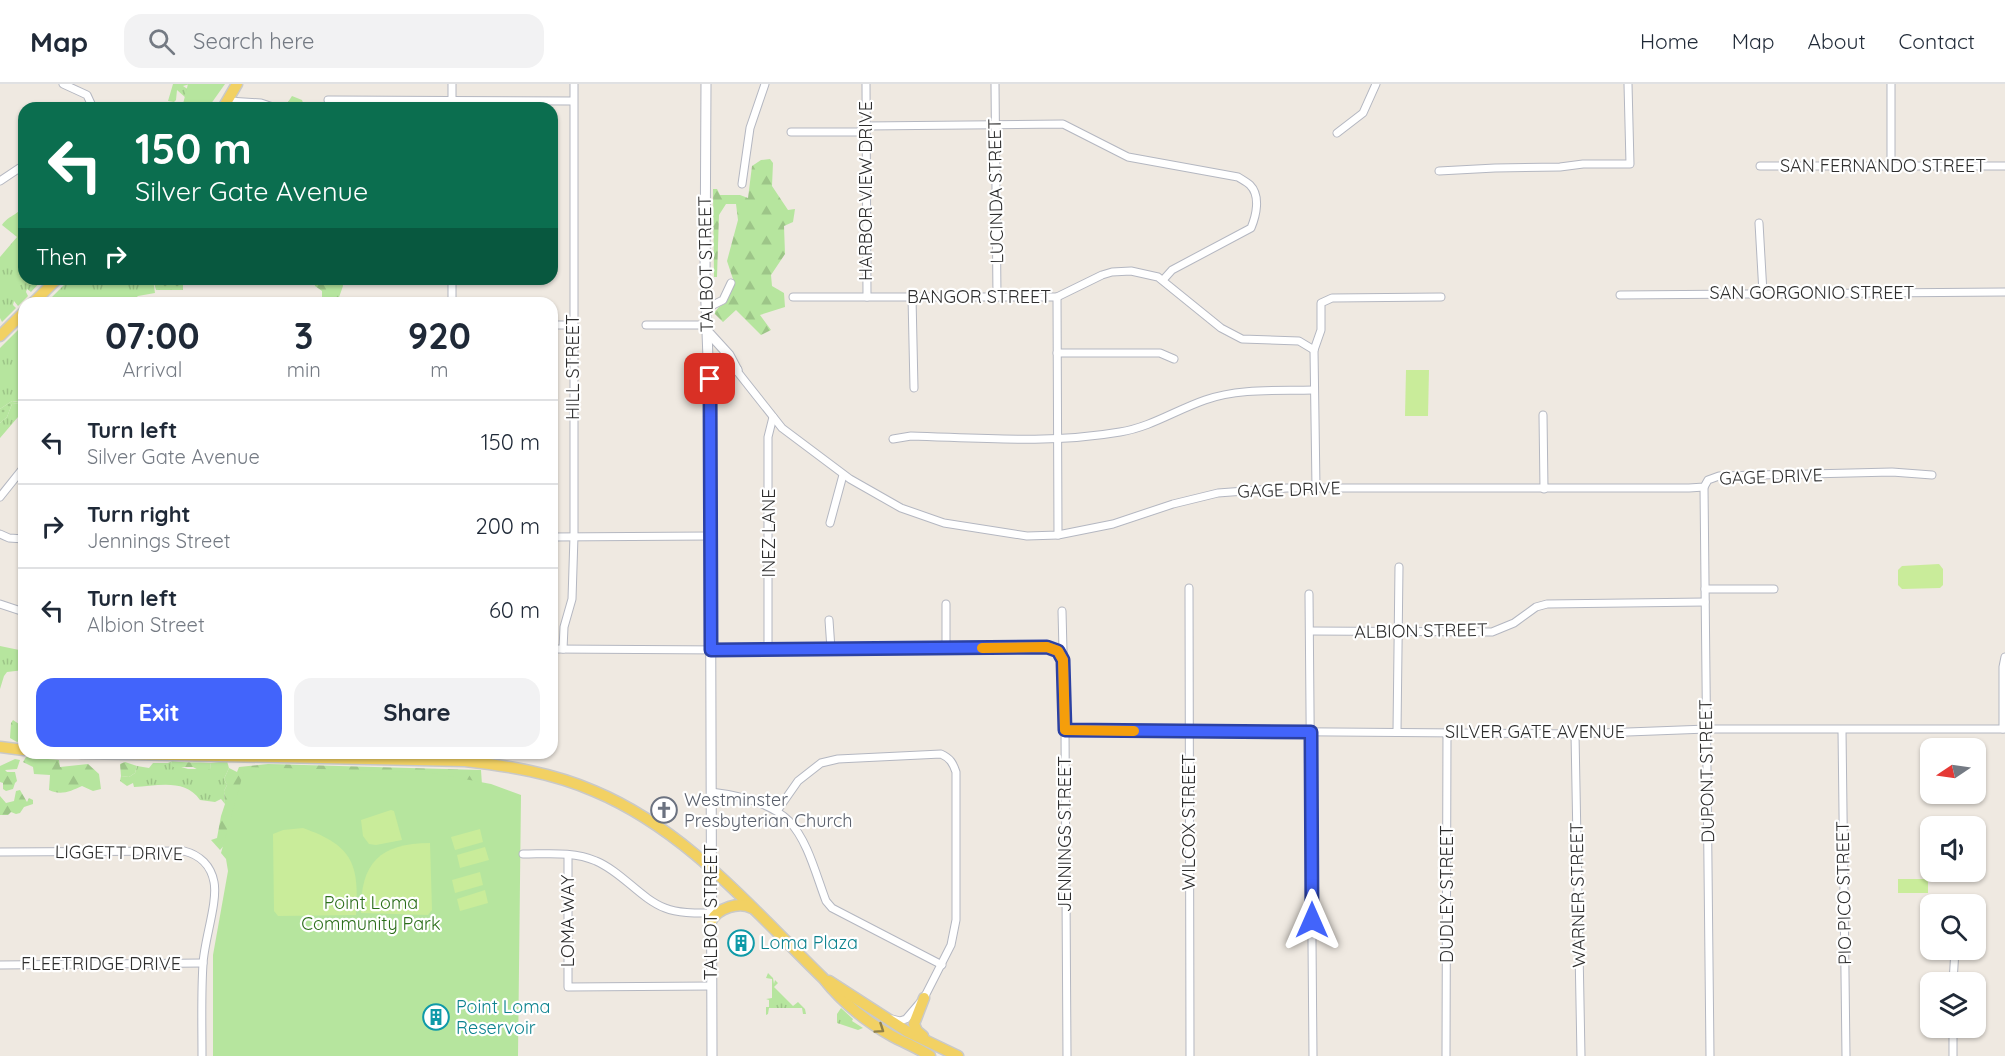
<!DOCTYPE html>
<style>
body{margin:0;font-family:Quicksand,sans-serif;background:#f2f2f3;color:#1f2937;height:100vh;display:flex;flex-direction:column;font-size:22px;white-space:nowrap}
*{box-sizing:border-box;margin:0}
p{font-size:20px;color:#747a83}
.icon{flex:none;width:33px;height:33px;fill:none;stroke:currentColor;stroke-width:2;stroke-linecap:round;stroke-linejoin:round}
.map{position:relative;flex:1;overflow:hidden}
.sheet{position:absolute;left:18px;top:213px;width:540px;height:462px;display:flex;flex-direction:column;background:#fff;border-radius:18px;box-shadow:0 2px 4px #0004}
.sheet>*{flex:none}
.guide{position:absolute;left:18px;top:18px;width:540px;height:183px;border-radius:18px;box-shadow:0 2px 4px #0004;background:#0b6e4f;color:#fff;overflow:hidden}
.needle{width:39px;rotate:257deg}
.buttons{position:absolute;left:1920px;top:654px;display:grid;gap:12px}
.buttons a{display:grid;place-items:center;width:66px;height:66px;border-radius:12px;background:#fff;box-shadow:0 2px 4px #0004;font-size:30px}
.pin{position:absolute;display:grid;place-items:center;width:51px;height:51px;color:#fff;margin:-26px;border-radius:12px;box-shadow:0 3px 9px #0006}
.me{position:absolute;width:66px;margin:-33px;rotate:0deg;stroke-linejoin:round;filter:drop-shadow(0 0 4px #0008)}
.turn{display:flex;align-items:center;gap:21px;height:126px;padding:0 18px;font-size:27px}
.turn .icon{width:78px;height:78px;stroke-width:2.5}
.turn b{display:block;font-size:42px;line-height:51px}
.then{display:flex;align-items:center;height:57px;padding:0 18px;background:#0003;gap:12px;font-size:22px}
.eta{display:flex;justify-content:space-evenly;align-items:center;height:102px;text-align:center}
.eta b{font-size:36px;font-weight:700;line-height:42px}
.action{display:flex;gap:12px;margin-top:auto;padding:12px 18px}
.action a{flex:1;height:69px;border-radius:18px;background:#4264fb;color:#fff;font-size:24px;font-weight:700;line-height:69px;text-align:center}
.action a+a{background:#f2f2f3;color:#1f2937}
ul{padding:0;list-style:none}
li{display:flex;align-items:center;gap:18px;height:84px;padding:0 18px;border-top:2px solid #e0e1e3}
li div{flex:1}
li b{display:block;font-size:22px}
li em{font-style:normal}
header{display:flex;align-items:center;gap:36px;box-sizing:border-box;height:84px;padding:0 30px;background:#fff;border-bottom:2px solid #e0e1e3}
header strong{font-size:28px}
nav{display:flex;gap:33px;margin-inline-start:auto;font-size:21px}
.search{width:420px;height:54px;background:#f2f2f3;display:flex;align-items:center;gap:15px;box-sizing:border-box;padding:0 21px;border-radius:18px;color:#747a83;font-size:22px}
.map>svg:first-child{display:block}
</style>
<header>
<strong>Map</strong>
<div class="search"><svg class="icon" aria-label="search" viewBox="0 0 24 24"><circle cx="10" cy="10" r="6"/><path d="M15 15l6 6"/></svg>Search here</div>
<nav><a>Home</a><a>Map</a><a>About</a><a>Contact</a></nav>
</header>
<div class="map">
<svg width="2005" height="972" viewBox="0 0 2005 972">
<defs>
<pattern id="grass-tufts" width="24" height="20" patternUnits="userSpaceOnUse" patternTransform="scale(1.5)"><rect width="24" height="20" fill="#b6e59e"/><path d="M3 7l-1-3M5 7V3M7 7l1-3M15 17l-1-3M17 17v-4M19 17l1-3" fill="none" stroke="#9dc588"/></pattern>
<pattern id="forest-firs" width="22" height="20" patternUnits="userSpaceOnUse" patternTransform="scale(1.5)"><rect width="22" height="20" fill="#b6e59e"/><path d="M5 1l3.5 6h-7zM16 11l3.5 6h-7z" fill="#9dc588"/></pattern>
<pattern id="garden-dots" width="8" height="8" patternUnits="userSpaceOnUse" patternTransform="scale(1.5)"><rect width="8" height="8" fill="#b6e59e"/><path d="M2 2h.1M6 6h.1" fill="none" stroke="#9dc588" stroke-width="1.8" stroke-linecap="round"/></pattern>
</defs>
<rect width="100%" height="100%" fill="#efe9e1"/>
<!-- grass -->
<g fill="url(#grass-tufts)">
<path d="M173,0H190L183,2L189,6L186,14L177,6L176,16L174,18L168,17Z"/>
<path d="M24,117V195H43L31,208L27,205L26,208L28,212L18,222L14,217L13,221L16,224L2,238L0,234V173L17,153L2,141C8,131 23,130 24,117Z"/>
<path d="M70,195H153L155,209L138,212L130,219H46Z"/>
<path d="M24,240V312L20,318L12,317L0,325V264Z"/>
<path d="M22,319L24,326L0,354V339L7,333L12,320Z"/>
<path d="M0,562L24,567V586L7,588L4,592L0,605Z"/>
<path d="M172,677L171,680L188,685H210L211,679L227,677L229,684L224,695L227,701L224,707L225,720L221,715L215,718L200,716C185,694 157,702 134,703L133,699L127,702L120,697L121,692L129,693L135,689L137,682L149,684L153,679H168Z"/>
<path d="M768,889L773,894L774,900L775,896L778,899L774,903L793,922L798,918L805,925L806,930H803L802,924H769L768,930L766,931V923H769V916L766,915L772,914V895L766,894Z"/>
<path d="M841,924L853,935L852,937L863,944L858,946L837,939V930Z"/>
</g>
<!-- forest -->
<g fill="url(#forest-firs)">
<path d="M292,12L302,16L305,24H284Z"/>
<path d="M770,75L773,79L772,102L788,126L795,125L793,138L784,142L785,170L771,191L772,202L784,209L785,223L760,231L771,246L761,251L736,226L723,238L714,229L719,223L726,219L734,198L727,177L738,136L736,120H726L719,131L717,193H714L713,105H717L720,111H740L748,114L752,82L761,76Z"/>
<path d="M342,195L343,202L337,219H327L322,213V207L315,202L314,196L316,195Z"/>
<path d="M13,636L22,642L24,641V656L17,658L10,654L11,639Z"/>
<path d="M26,673L59,676L60,683L88,680L99,690L101,705L93,707L82,702C71,707 61,712 49,706L50,691L34,690L33,683L23,678Z"/>
<path d="M15,675L20,676L17,685L5,686L7,688H15L17,697L15,699L13,705L6,707L3,705V699L0,698V682Z"/>
<path d="M172,677C185,679 198,678 211,679L210,685L202,688L193,683H173L171,680Z"/>
<path d="M125,678L137,682L135,689L129,693L121,692L120,680Z"/>
<path d="M268,680L481,686L482,701L227,758L220,766L211,756L217,754L221,732L225,720L224,707L227,701L224,695L229,684L237,688L239,683Z"/>
<path d="M20,706L27,718L29,714L33,716V720L24,723L20,729L16,730L11,728L8,731H0V712L6,719L14,717L16,707Z"/>
</g>
<!-- park -->
<g fill="#b6e59e">
<path d="M188,0H225L208,24H182Z"/>
<path d="M245,683L427,688L491,700L521,711L518,972H213V871L228,787L226,775L221,769Z"/>
</g>
<!-- garden -->
<g fill="url(#garden-dots)">
<path d="M153,195H183V206H156Z"/>
<path d="M12,317L22,319L12,320L7,333L0,339V325Z"/>
</g>
<!-- pitch -->
<g fill="#c9ec9a">
<path d="M1406,286H1429L1428,332H1405Z"/>
<path d="M1939,480L1943,485V501L1940,504L1902,505L1898,501V486L1902,482Z"/>
<path d="M391,726L394,727L402,756L376,761L369,760L363,752L361,736Z"/>
<path d="M303,744C354,762 359,781 356,831L278,832L274,827L273,750L283,746Z"/>
<path d="M480,745L483,758L455,766L451,753Z"/>
<path d="M430,759L432,826L428,831L361,829C360,779 380,759 430,759Z"/>
<path d="M485,763L489,776L460,784L457,771Z"/>
<path d="M480,788L483,801L455,809L452,796Z"/>
<rect x="1898" y="795" width="30" height="14"/>
<path d="M485,806L488,819L460,827L457,815Z"/>
</g>
<g fill="none" stroke-linecap="round" stroke-linejoin="round">
<!-- street casing -->
<g stroke="#b4b7c1" stroke-width="9">
<g id="street">
<path d="M63,0L87,11L93,24"/>
<path d="M866,0L867,213"/>
<path d="M995,0L997,213"/>
<path d="M1891,0V82"/>
<path d="M328,16L573,17"/>
<path d="M228,17L261,19L276,24"/>
<path d="M452,24V0"/>
<path d="M866,42L1063,40L1128,73L1238,93C1241,95 1247,98 1250,101C1261,112 1256,132 1251,144L1172,186L1163,196"/>
<path d="M791,48H858L866,42"/>
<path d="M1337,49L1363,29L1376,0"/>
<path d="M1760,82H2005"/>
<path d="M1439,87L1495,84L1560,83L1583,80H1630L1628,0"/>
<path d="M0,97L24,81"/>
<path d="M742,100L750,44L765,0"/>
<path d="M1759,139L1763,209"/>
<path d="M452,195V219"/>
<path d="M1620,211L2005,208"/>
<path d="M793,213H1057L1102,191L1112,188L1131,187L1158,193L1221,244L1242,255L1299,257L1314,266"/>
<path d="M912,213L914,304"/>
<path d="M1057,213L1058,451"/>
<path d="M707,224L723,216L731,199"/>
<path d="M552,241H573"/>
<path d="M646,241H708"/>
<path d="M1057,269H1160L1174,275"/>
<path d="M709,276L729,277L782,344L850,395L901,424L944,439L1027,452L1058,451L1113,440L1173,420L1218,409L1287,404H1689L1704,403L1708,396L1719,392L1892,388L1932,391"/>
<path d="M1543,331L1544,405"/>
<path d="M893,355L911,352C981,354 1051,360 1120,348C1151,343 1176,326 1205,316C1239,304 1278,307 1313,306"/>
<path d="M1704,403L1710,972"/>
<path d="M1316,404L1314,266L1321,246V219L1332,214L1441,213"/>
<path d="M0,413L24,383"/>
<path d="M830,439L843,391"/>
<path d="M0,450L9,454L24,455"/>
<path d="M552,453L710,452"/>
<path d="M1189,504L1190,972"/>
<path d="M1705,505H1774"/>
<path d="M1309,510L1313,972"/>
<path d="M0,520L24,528"/>
<path d="M1062,527L1065,646L1067,972"/>
<path d="M829,536L831,565"/>
<path d="M1310,547L1492,548L1514,539L1536,523L1547,520L1705,518"/>
<path d="M946,564V520"/>
<path d="M552,565L725,566L1047,563L1058,567L1063,576"/>
<path d="M563,565L564,543L572,515L574,452V0"/>
<path d="M768,565V353L773,333"/>
<path d="M2003,645V583L2005,573"/>
<path d="M1065,646L1575,650L1707,645H2005"/>
<path d="M1842,646L1846,972"/>
<path d="M1397,647L1399,483"/>
<path d="M1575,650L1581,972"/>
<path d="M711,708C736,711 770,718 789,737C808,757 816,791 826,817L832,824L942,881"/>
<path d="M777,727L798,697L821,679L838,675L941,670C950,674 953,679 956,688V836L951,861L924,914L906,935L900,937L892,935"/>
<path d="M0,768L184,767C200,771 211,782 214,798C218,818 204,857 203,880C201,910 202,942 202,972"/>
<path d="M523,770C547,770 574,767 596,777C622,788 641,815 665,824C680,830 699,829 716,829"/>
<path d="M568,771V903L712,902"/>
<path d="M1976,830L1979,825"/>
<path d="M0,881L203,879"/>
<path d="M1953,898L1955,866"/>
<path d="M1446,972L1447,648"/>
<path d="M1953,972V944"/>
</g>
</g>
<!-- secondary casing -->
<g stroke="#b4b7c1" stroke-width="11">
<g id="secondary">
<path d="M706,0L705,194L710,329L712,972"/>
<path d="M708,248L729,271L737,286"/>
<path d="M710,295L723,285L737,286"/>
</g>
</g>
<!-- primary casing -->
<g stroke="#c9c9c9" stroke-width="13">
<g id="primary">
<path d="M223,24L237,0"/>
<path d="M33,219L57,195"/>
<path d="M0,252L24,228"/>
<path d="M0,663L24,666"/>
<path d="M81,669L465,677C509,682 553,689 594,707C687,746 752,825 823,894C842,918 865,937 892,952C905,959 918,964 930,972"/>
<path d="M711,837C718,824 739,817 752,824"/>
<path d="M829,897L908,948L958,972"/>
<path d="M923,952L917,947L914,940L924,914"/>
</g>
</g>
<!-- street -->
<use href="#street" stroke="#fff" stroke-width="7"/>
<!-- secondary -->
<use href="#secondary" stroke="#fff" stroke-width="9"/>
<!-- primary -->
<use href="#primary" stroke="#f2d163" stroke-width="10"/>
</g>
<!-- one-way arrows -->
<defs><path id="oneway-chevron" d="M-2-3.5L2.5 0L-2 3.5" fill="none" stroke-width="1.6" stroke-linecap="round" stroke-linejoin="round" transform="scale(1.5)"/></defs>
<use stroke="#908048" href="#oneway-chevron" transform="translate(880 945) rotate(34)"/>
<g fill="none" stroke-linecap="round" stroke-linejoin="round">
<!-- route casing -->
<g stroke="#2b41a3" stroke-width="15">
<path id="route" d="M710,295L711,566L1047,563L1058,567L1063,576L1065,646L1311,648L1312,836"/>
</g>
<!-- route -->
<use href="#route" stroke="#4264fb" stroke-width="10"/>
<!-- slow -->
<path stroke="#f59e0b" stroke-width="10" d="M982,564L1047,563L1058,567L1063,576L1065,646L1134,647"/>
</g>
<!-- icons -->
<defs>
<g id="church-ring" transform="scale(1.35)"><circle r="9.5" fill="#fff" stroke="#6b7280" stroke-width="1.5"/><path d="M-1.2-6h2.4v3.5h3.3v2.4h-3.3V6h-2.4V-.1h-3.3v-2.4h3.3Z" fill="#6b7280"/></g>
<g id="building-ring" transform="scale(1.35)"><circle r="9.5" fill="#fff" stroke="#0f9aa8" stroke-width="1.5"/><path d="M-4-6H4V6H1V3H-1V6H-4ZM-2.5-4.3h1.7v1.8h-1.7ZM.8-4.3h1.7v1.8H.8ZM-2.5-1h1.7V.8h-1.7ZM.8-1h1.7V.8H.8Z" fill="#0f9aa8"/></g>
</defs>
<g fill-rule="evenodd">
<use href="#church-ring" x="664" y="726"/>
<use href="#building-ring" x="741" y="859"/>
<use href="#building-ring" x="436" y="933"/>
</g>
<g text-anchor="middle" stroke-width="4.5" stroke-linejoin="round" paint-order="stroke">
<!-- street labels -->
<g font-size="18" fill="#2e2e2e" stroke="#fff">
<text x="1883" y="88">SAN FERNANDO STREET</text>
<text transform="translate(866 107) rotate(-90)" y="6">HARBOR VIEW DRIVE</text>
<text transform="translate(996 107) rotate(-91)" y="6">LUCINDA STREET</text>
<text transform="translate(706 180) rotate(-91)" y="6">TALBOT STREET</text>
<text x="1812" y="215">SAN GORGONIO STREET</text>
<text x="979" y="219">BANGOR STREET</text>
<text transform="translate(573 283) rotate(-90)" y="6">HILL STREET</text>
<text transform="translate(1771 393) rotate(-2)" y="6">GAGE DRIVE</text>
<text transform="translate(1289 406) rotate(-2)" y="6">GAGE DRIVE</text>
<text transform="translate(769 449) rotate(-90)" y="6">INEZ LANE</text>
<text transform="translate(1421 547) rotate(-1)" y="6">ALBION STREET</text>
<text x="1535" y="654">SILVER GATE AVENUE</text>
<text transform="translate(1707 687) rotate(-91)" y="6">DUPONT STREET</text>
<text transform="translate(1189 738) rotate(-90)" y="6">WILCOX STREET</text>
<text transform="translate(1065 750) rotate(-90)" y="6">JENNINGS STREET</text>
<text transform="translate(119 769) rotate(1)" y="6">LIGGETT DRIVE</text>
<text transform="translate(1844 809) rotate(-91)" y="6">PIO PICO STREET</text>
<text transform="translate(1447 810) rotate(-90)" y="6">DUDLEY STREET</text>
<text transform="translate(1578 811) rotate(-91)" y="6">WARNER STREET</text>
<text transform="translate(711 828) rotate(-90)" y="6">TALBOT STREET</text>
<text transform="translate(568 837) rotate(-90)" y="6">LOMA WAY</text>
<text x="101" y="886">FLEETRIDGE DRIVE</text>
</g>
<!-- worship labels -->
<g font-size="18" fill="#5b616d" stroke="#fff" text-anchor="start">
<text x="684" y="722">Westminster<tspan x="684" dy="21">Presbyterian Church</tspan></text>
</g>
<!-- park labels -->
<g font-size="18" fill="#2c6e1b" stroke="#fff">
<text x="371" y="825">Point Loma<tspan x="371" dy="21">Community Park</tspan></text>
</g>
<!-- culture labels -->
<g font-size="18" fill="#0d838f" stroke="#fff" text-anchor="start">
<text x="760" y="865">Loma Plaza</text>
<text x="456" y="929">Point Loma<tspan x="456" dy="21">Reservoir</tspan></text>
</g>
</g>
</svg>
<div class="buttons">
<a><svg class="needle" viewBox="-14 -14 28 28"><path d="M0-13l5 13h-10z" fill="#e53935"/><path d="M0 13l5-13h-10z" fill="#747a83"/></svg></a>
<a><svg class="icon" aria-label="sound" viewBox="0 0 24 24"><path d="M4 9h4l5-4v14l-5-4H4zM17 9q2 3 0 6"/></svg></a>
<a><svg class="icon" aria-label="search" viewBox="0 0 24 24"><circle cx="10" cy="10" r="6"/><path d="M15 15l6 6"/></svg></a>
<a><svg class="icon" aria-label="layers" viewBox="0 0 24 24"><path d="M12 4l9 5-9 5-9-5zM3 14l9 5 9-5"/></svg></a>
</div>
<div class="pin" style="left:710px;top:295px;background:#d93025"><svg class="icon" aria-label="arrive" viewBox="0 0 24 24"><path d="M6 21V4h12l-3 4 3 4H6"/></svg></div>
<svg class="me" style="left:1312px;top:836px" viewBox="-20 -20 40 40"><path d="M0-17L14 15 0 8-14 15z" fill="#4264fb" stroke="#fff" stroke-width="4"/></svg>
<div class="guide">
<div class="turn"><svg class="icon" aria-label="left" viewBox="0 0 24 24"><path d="M17 20v-9H6M10 6l-5 5 5 5"/></svg><div><b>150 m</b>Silver Gate Avenue</div></div>
<div class="then">Then<svg class="icon" aria-label="right" viewBox="0 0 24 24"><path d="M7 20v-9h11M14 6l5 5-5 5"/></svg></div>
</div>
<section class="sheet">
<div class="eta">
<div><b>07:00</b><p>Arrival</p></div>
<div><b>3</b><p>min</p></div>
<div><b>920</b><p>m</p></div>
</div>
<ul>
<li><svg class="icon" aria-label="left" viewBox="0 0 24 24"><path d="M17 20v-9H6M10 6l-5 5 5 5"/></svg><div><b>Turn left</b><p>Silver Gate Avenue</p></div><em>150 m</em></li>
<li><svg class="icon" aria-label="right" viewBox="0 0 24 24"><path d="M7 20v-9h11M14 6l5 5-5 5"/></svg><div><b>Turn right</b><p>Jennings Street</p></div><em>200 m</em></li>
<li><svg class="icon" aria-label="left" viewBox="0 0 24 24"><path d="M17 20v-9H6M10 6l-5 5 5 5"/></svg><div><b>Turn left</b><p>Albion Street</p></div><em>60 m</em></li>
</ul>
<div class="action"><a>Exit</a><a>Share</a></div>
</section>
</div>
